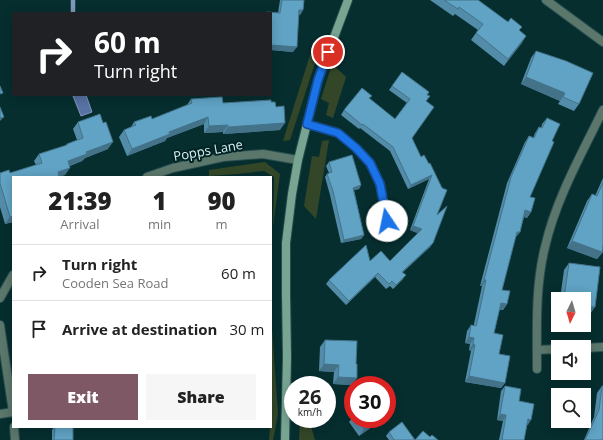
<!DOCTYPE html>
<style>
body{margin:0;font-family:"Open Sans",sans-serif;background:#f6f6f6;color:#222;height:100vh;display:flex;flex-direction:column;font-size:15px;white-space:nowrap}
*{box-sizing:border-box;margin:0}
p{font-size:13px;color:#767676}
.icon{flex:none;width:22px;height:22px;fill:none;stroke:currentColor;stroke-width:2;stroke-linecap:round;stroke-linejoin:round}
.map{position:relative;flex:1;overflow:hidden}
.side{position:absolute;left:12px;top:176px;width:260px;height:252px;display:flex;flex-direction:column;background:#fff;border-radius:0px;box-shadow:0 2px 10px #0003}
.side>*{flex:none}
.banner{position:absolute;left:12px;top:12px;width:260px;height:84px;border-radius:0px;box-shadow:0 2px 10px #0003;background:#202124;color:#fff;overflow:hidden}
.needle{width:26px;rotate:185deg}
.buttons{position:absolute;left:551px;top:292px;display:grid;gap:8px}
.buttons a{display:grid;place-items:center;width:40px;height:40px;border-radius:0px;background:#fff;box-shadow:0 2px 10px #0003;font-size:20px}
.speed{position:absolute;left:284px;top:376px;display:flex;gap:8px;font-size:20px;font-weight:700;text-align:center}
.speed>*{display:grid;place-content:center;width:52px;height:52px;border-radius:50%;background:#fff;box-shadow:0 2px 10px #0003;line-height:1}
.speed small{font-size:10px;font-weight:400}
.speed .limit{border:6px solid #d22;background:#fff;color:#111}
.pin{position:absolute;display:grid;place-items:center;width:34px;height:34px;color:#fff;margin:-17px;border:2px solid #fff;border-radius:50%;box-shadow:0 1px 4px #0007}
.me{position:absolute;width:44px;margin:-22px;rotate:349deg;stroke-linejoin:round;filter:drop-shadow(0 0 3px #0008)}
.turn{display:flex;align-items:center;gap:14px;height:84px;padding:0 16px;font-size:18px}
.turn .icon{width:52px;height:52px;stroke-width:2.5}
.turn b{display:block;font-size:28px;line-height:34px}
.eta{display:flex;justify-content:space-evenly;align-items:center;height:68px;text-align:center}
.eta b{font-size:24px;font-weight:800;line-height:28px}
.button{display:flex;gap:8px;margin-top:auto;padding:8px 16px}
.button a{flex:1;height:46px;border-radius:0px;background:#7f5865;color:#fff;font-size:16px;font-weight:800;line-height:46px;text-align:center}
.button a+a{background:#f6f6f6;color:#222}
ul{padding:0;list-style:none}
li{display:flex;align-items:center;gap:12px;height:56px;padding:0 16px;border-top:1px solid #e0e0e0}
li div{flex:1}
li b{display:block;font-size:15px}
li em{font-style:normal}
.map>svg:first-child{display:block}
</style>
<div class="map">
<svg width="603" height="440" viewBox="0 0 603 440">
<rect width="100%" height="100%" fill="#062e2f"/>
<!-- green -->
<g fill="#334728">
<path d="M310,55L317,57L290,140L283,141Z"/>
<path d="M332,64L346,77L333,118L326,115L329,103L321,99Z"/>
<path d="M329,140L316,219L304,206L312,156L319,157L322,141Z"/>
<path d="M265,162L280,174L273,227L274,177L264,171L237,174L209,176V170Z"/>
<path d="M271,314L278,414L273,440H269L270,427H271Z"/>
<path d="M300,419H309L315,440H299Z"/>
</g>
<!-- water -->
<path fill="#5872a4" stroke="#7f97ba" d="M75,95H86L92,112L81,116L73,96Z"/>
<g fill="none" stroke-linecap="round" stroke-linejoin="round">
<!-- stream -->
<path stroke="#7f97ba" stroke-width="4.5" d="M73,13V0"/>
<!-- minor casing -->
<g stroke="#284d4e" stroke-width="10">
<g id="minor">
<path d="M546,0L603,42"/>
<path d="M307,124L338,133L356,148L370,163L380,184L387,221"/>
<path d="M147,177L173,168L223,157L263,154L298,160"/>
<path d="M372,224L403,218"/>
<path d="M0,298L13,275"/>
<path d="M0,325L13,412"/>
<path d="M584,348L603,347"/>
<path d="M537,350L558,349"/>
<path d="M537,369C537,328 535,287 545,247C556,199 581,155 603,110"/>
<path d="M0,414L13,412"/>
<path d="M14,427L15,440"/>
</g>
</g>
<!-- secondary casing -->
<g stroke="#284d4e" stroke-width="10">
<path id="secondary" d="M285,440L287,358L286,293V243L292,194L298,160L318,80L348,0"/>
</g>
<!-- minor -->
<use href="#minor" stroke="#5b776c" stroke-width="8"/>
<!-- secondary -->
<use href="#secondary" stroke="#77a592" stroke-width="8"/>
</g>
<!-- wall -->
<g fill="#538ca9">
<path d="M280,0H304L303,10L300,15H299L293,52L271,50V13H266L267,12L278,13Z"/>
<path d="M430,0H478L526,36L504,66L471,40L478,30L455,14L453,16Z"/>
<path d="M536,51L579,104L574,111L558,104L560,101L521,84L531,58Z"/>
<path d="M402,72L427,95L426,101L412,139L421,157L429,164L430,163L437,215L433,243L430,247L403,272V279L393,289L390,286L386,289L375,277L346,305L326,284L329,280L370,261H390L418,233L410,230L429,179L408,189L390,151L360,128L359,129L341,115L344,110L370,99L395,119L407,103L389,90Z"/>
<path d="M191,99L223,103L271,102L276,107L280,130L223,134V132L204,133V124L167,138L165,141L127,156L119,137L124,130L131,127L134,122L152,119L187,105Z"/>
<path d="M547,118L552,141L530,197L531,212L527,218L524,217L520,232L515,238L502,290L507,304L503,310H499L494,333L499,354L505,383L501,388L465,382L471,351L469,350L470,344L465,343L467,331L471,325H474V324L482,286H480L507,183L525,142L529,136L533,138L535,133L539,127L541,128L542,124Z"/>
<path d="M78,122L108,149L85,158L82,161L70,166L65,175L13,177V222L5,224L0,207V173H10L36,165L34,161L39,154L65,146L67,144L77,140L73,129Z"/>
<path d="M329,162L361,185L359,189L354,190L364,235L361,239L341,243L330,195L325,177L327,174L329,173L326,166Z"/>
<path d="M603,178V252L597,259L567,248L587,201L592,194L595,196Z"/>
<path d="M569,263L600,267L595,307L590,314H584V299H560L564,270Z"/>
<path d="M325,340L356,364L357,378L352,385L333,384L334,372L319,371L320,347Z"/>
<path d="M505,386L519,401L528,425H527L524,440H499L503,421L497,420L501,391Z"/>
<path d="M602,386L603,440H584L594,417L597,393Z"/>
<path d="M353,403V413L349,408Z"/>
<path d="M353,417V419H383L359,436L349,422Z"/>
<path d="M54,427H67L73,440H52V430Z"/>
<path d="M389,432L415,440L430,437L438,440H389L386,436Z"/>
</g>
<!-- shaded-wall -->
<g fill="#437289">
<path d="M299,10H303L300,15L296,14Z"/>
<path d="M526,36L522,43L504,66L508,59Z"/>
<path d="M271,45L297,47L293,52L271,50Z"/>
<path d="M526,77L565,93L560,101L521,84Z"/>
<path d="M4,117L0,121V122V118Z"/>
<path d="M208,117L204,124L167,138L165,141L127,156L132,149L169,132Z"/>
<path d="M285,123L280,130L223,134L228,127Z"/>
<path d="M228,125L223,132L204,133L209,126Z"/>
<path d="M113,142L108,149L85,158L82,161L63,168L68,161L86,152Z"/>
<path d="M70,168L65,175L60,177H54L58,172Z"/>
<path d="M432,175L429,179L408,189L411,185Z"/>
<path d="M361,185L359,189L351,191L353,188Z"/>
<path d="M525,210L531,212L527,218L521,216Z"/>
<path d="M13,216V222L5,224L10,217Z"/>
<path d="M413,226L422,229L419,234L410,230Z"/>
<path d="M517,232H520L515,238Z"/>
<path d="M364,235L361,239L341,243L344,240Z"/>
<path d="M572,241L603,244V252L597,259L567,248Z"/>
<path d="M433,243L430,247L399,276L402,272Z"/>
<path d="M378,273L375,277L346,305L349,301Z"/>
<path d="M406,275L403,279L393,289L396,285Z"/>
<path d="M484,280H486L482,286H480Z"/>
<path d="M501,303L507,304L503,310L497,309Z"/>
<path d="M584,307H595L590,314H584Z"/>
<path d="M561,325H578L577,326H560Z"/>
<path d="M469,337L474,338L470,344L465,343Z"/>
<path d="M473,344L475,345L471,351L469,350Z"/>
<path d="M324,364L339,365L334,372L319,371Z"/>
<path d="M469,376L505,383L501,388L465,382Z"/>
<path d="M338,377L357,378L352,385L333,384Z"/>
<path d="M500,414L506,415L503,421L497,420Z"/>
<path d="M378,419H383L359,436L364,429Z"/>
<path d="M528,419L531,420L528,425L524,424Z"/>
</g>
<!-- building -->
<g fill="#60a3c4" stroke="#437289">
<path d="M282,0H304L303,10H299L297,47L271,45V13H266L267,12L280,13Z"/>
<path d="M444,0H478L508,22L511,18L522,27L519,30L526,36L508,59L476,33L483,24L459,7L458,9Z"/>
<path d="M536,51L566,61L593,73L579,104L563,97L565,93L526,77Z"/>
<path d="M402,72L429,92L427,95L430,96L426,101L434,107L412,138L421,157L424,155L429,164L430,163L442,188L447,190L437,215L447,206L433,243L402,272L406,275L396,285L392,281L389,284L378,273L349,301L329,280L366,245L370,261L381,251L390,261L422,229L413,226L432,175L411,185L393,147L363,124L362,125L344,110L362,88L372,96L369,98L395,119L410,99L392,86Z"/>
<path d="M0,86L3,93L0,94Z"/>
<path d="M222,97L223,103L271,100V102H275L276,107L284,106L285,123L228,127V125L209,126L208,117L169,132L170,134L132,149L124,130L136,125L134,122L151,116L152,119L192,103L191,99Z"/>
<path d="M0,107L4,117L0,118Z"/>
<path d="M100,114L103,123L106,122L113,142L86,152L87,154L68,161L70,168L58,172L59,176L54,177H13V216L10,217L0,183V173L9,170L10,173L42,163L39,154L67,145V144L83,138L78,122Z"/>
<path d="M547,118L560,124L552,141L554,142L530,197L535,198L531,212L525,210L520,232H517L502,290L510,291L507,304L501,303L494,333L503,335L499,354L510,356L505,383L469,376L475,345L473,344L474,338L469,337L471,325L476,326L478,318L486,280H484L511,177L529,136L534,138L539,127L542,128Z"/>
<path d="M352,155L361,185L353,188L364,235L344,240L333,191L327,174L332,172L329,162Z"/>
<path d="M603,183V245L602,252L572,241L592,194L597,196Z"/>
<path d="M569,263L600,267L595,307H584V299H565V291Z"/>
<path d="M325,340L357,341L356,364H357V378L338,377L339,365L324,364Z"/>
<path d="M505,386L521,389L519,401L534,404L531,420L528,419L524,440H502L506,415L500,414Z"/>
<path d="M602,386H603V440H585L599,410Z"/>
<path d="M357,419H378L364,429Z"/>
<path d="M402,422L415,440L423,431L430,437L432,435L438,440H394L389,432Z"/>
<path d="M55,427H73V440H54Z"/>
</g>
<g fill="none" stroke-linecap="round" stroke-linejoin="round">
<!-- route casing -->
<g stroke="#114b97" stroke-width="10">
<path id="route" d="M328,52L318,80L307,124L338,133L356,148L370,163L380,184L387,221"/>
</g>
<!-- route -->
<use href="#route" stroke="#1a73e8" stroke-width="7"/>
</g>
<g text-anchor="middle" stroke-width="4" stroke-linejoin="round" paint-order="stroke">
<!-- street labels -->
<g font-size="13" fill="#daeeee" stroke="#002425">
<text transform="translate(208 150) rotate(-10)" y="5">Popps Lane</text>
</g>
</g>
</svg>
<div class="buttons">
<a><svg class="needle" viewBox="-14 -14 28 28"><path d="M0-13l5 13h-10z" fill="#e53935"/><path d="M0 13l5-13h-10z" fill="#767676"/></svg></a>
<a><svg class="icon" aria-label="sound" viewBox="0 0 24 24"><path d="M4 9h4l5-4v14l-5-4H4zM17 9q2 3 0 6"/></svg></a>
<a><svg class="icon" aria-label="search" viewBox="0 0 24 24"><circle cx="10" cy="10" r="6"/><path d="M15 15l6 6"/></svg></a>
</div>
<div class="speed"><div>26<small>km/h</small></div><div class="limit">30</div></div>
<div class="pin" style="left:328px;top:52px;background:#d93025"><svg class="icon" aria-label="arrive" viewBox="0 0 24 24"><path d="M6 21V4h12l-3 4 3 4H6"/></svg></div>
<svg class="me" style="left:387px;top:221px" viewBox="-20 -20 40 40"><circle r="19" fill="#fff"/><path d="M0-13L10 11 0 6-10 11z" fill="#1a73e8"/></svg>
<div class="banner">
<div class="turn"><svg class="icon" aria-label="right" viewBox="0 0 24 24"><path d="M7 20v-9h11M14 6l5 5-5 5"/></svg><div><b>60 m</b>Turn right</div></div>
</div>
<section class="side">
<div class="eta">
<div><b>21:39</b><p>Arrival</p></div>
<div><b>1</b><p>min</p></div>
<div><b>90</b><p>m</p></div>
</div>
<ul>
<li><svg class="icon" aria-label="right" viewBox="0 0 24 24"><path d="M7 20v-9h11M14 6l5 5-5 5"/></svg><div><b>Turn right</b><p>Cooden Sea Road</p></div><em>60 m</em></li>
<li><svg class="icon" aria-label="arrive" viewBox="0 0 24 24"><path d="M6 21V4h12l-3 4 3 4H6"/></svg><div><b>Arrive at destination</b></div><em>30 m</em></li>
</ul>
<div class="button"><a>Exit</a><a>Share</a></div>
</section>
</div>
